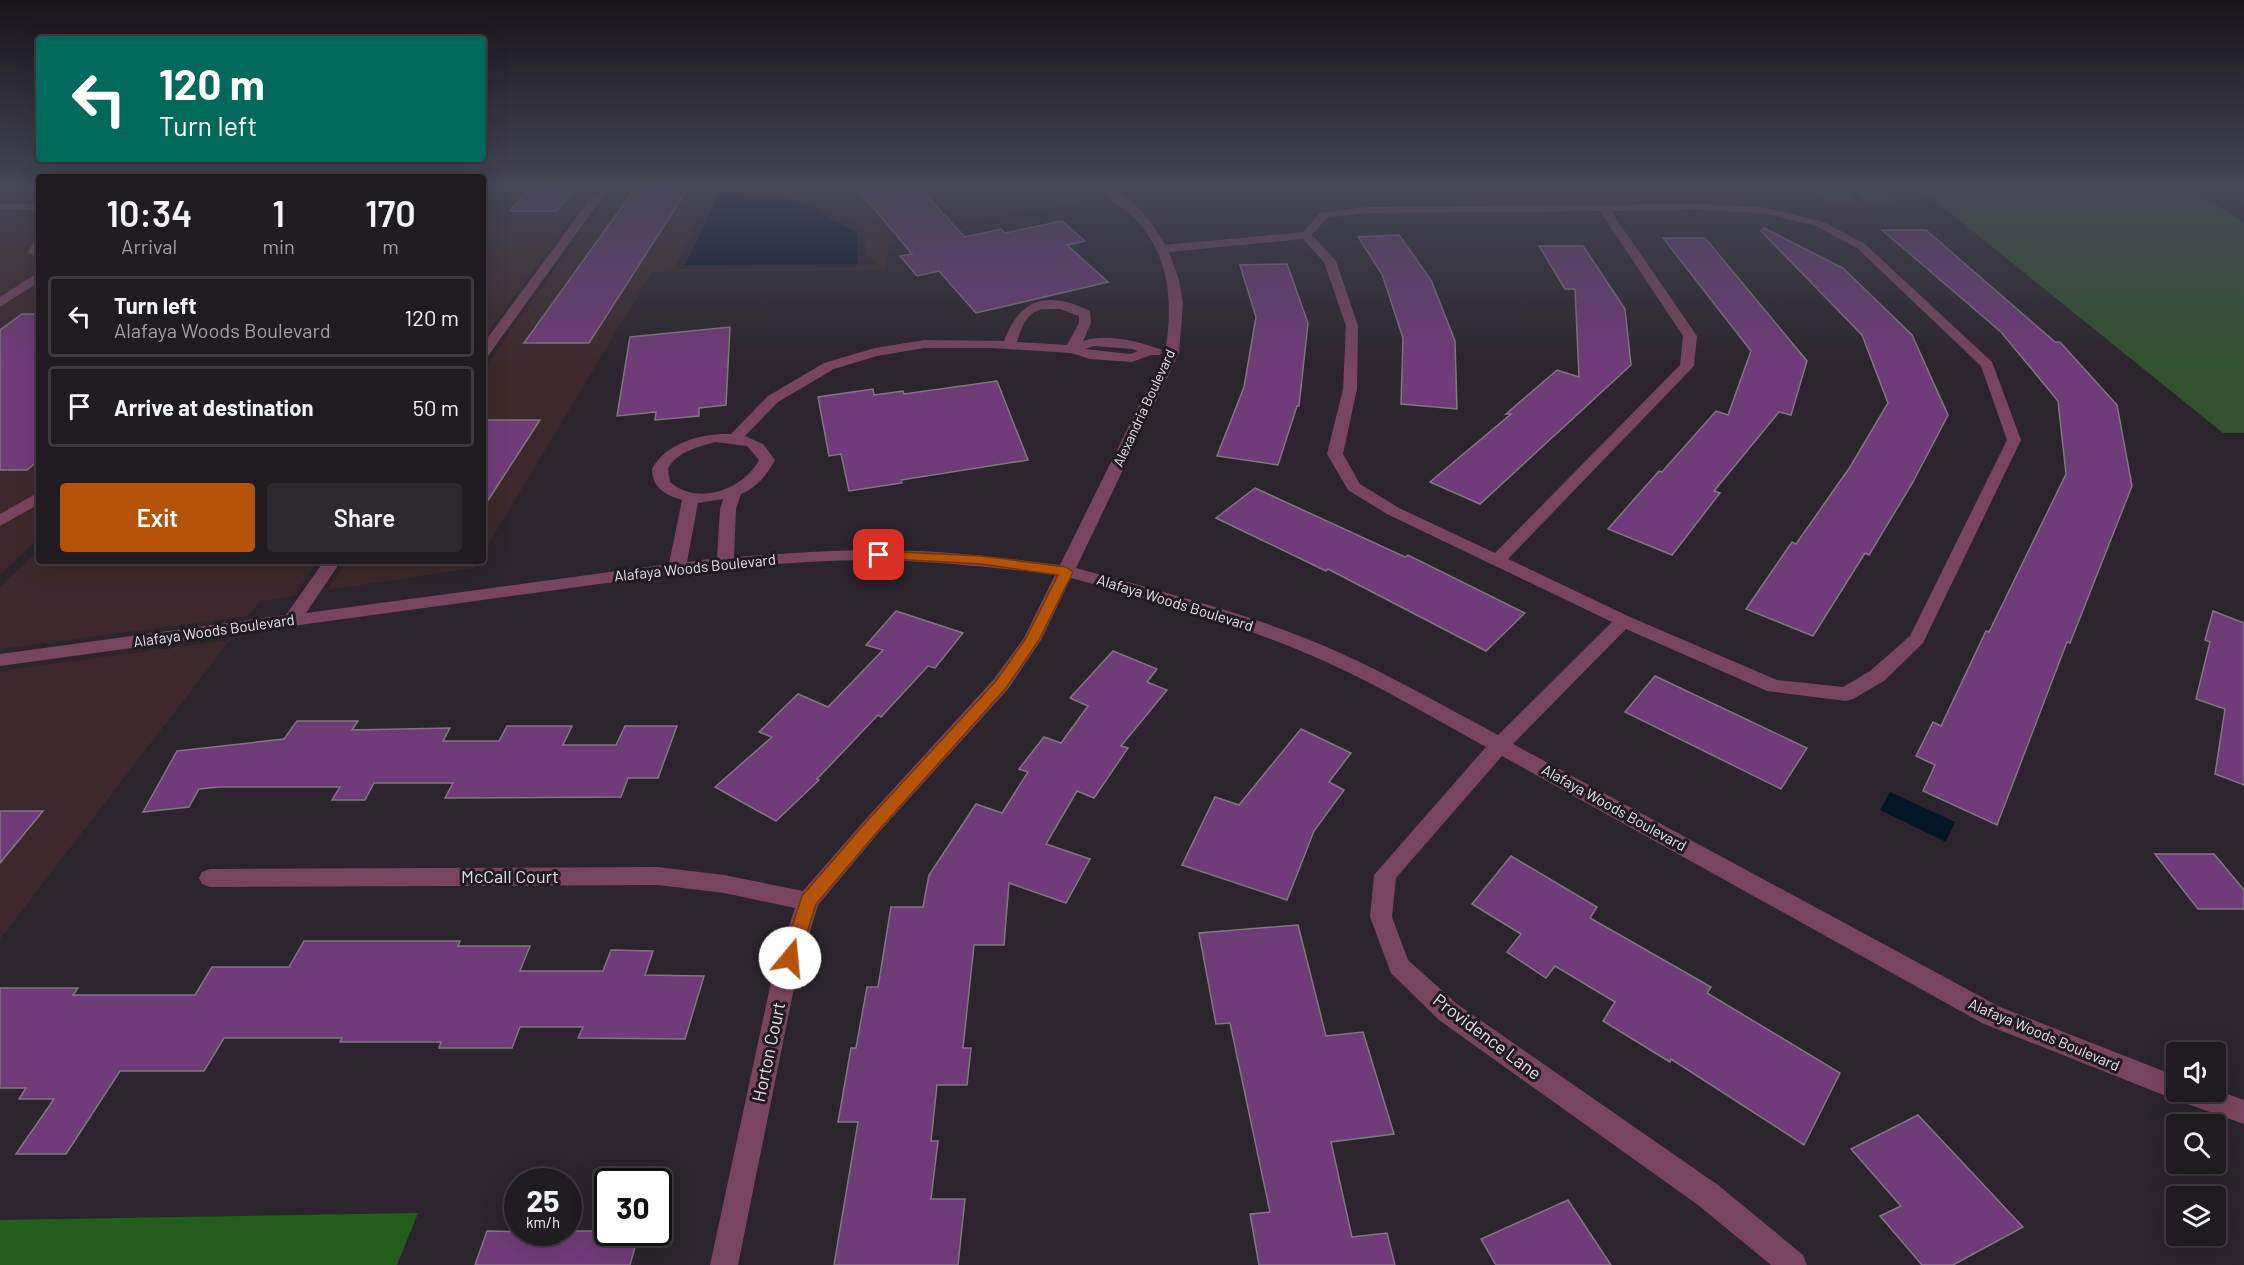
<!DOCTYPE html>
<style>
body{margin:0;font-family:Barlow,sans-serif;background:#2d292f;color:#f1f3f6;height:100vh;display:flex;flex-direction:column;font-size:22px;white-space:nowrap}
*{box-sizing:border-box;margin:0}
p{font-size:20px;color:#a2a1a5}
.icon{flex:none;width:33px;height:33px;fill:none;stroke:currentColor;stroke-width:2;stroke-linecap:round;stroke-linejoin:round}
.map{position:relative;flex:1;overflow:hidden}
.panel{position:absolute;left:36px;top:174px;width:450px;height:390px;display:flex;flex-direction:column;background:#211c22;border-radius:6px;box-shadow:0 6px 24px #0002,0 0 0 2px #3e3a40}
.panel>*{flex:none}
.top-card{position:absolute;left:36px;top:36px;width:450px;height:126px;border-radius:6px;box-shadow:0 6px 24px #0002,0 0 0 2px #3e3a40;background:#00695c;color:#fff;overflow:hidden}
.fabs{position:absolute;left:2166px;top:1042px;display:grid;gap:12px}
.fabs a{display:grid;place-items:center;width:60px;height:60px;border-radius:6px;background:#211c22;box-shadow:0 6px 24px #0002,0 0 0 2px #3e3a40;font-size:30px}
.speed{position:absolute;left:504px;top:1168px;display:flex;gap:12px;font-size:30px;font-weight:700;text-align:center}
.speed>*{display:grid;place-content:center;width:78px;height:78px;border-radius:50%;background:#211c22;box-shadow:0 6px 24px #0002,0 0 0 2px #3e3a40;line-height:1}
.speed small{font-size:15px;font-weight:400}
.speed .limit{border:3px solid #111;border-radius:9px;background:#fff;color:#111}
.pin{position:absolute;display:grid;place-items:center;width:51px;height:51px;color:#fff;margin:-26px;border-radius:12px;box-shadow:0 3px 9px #0006}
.me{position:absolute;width:66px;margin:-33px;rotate:17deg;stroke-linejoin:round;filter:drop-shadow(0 0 4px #0008)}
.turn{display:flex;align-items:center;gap:21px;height:126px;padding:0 24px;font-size:27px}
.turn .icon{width:78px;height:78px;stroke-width:2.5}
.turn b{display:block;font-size:42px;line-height:51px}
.eta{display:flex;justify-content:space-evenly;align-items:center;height:102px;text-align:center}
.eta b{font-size:36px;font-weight:600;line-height:42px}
.cta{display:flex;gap:12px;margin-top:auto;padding:12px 24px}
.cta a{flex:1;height:69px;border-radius:6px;background:#b45309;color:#fff;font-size:24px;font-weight:600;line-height:69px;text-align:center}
.cta a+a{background:#2d292f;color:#f1f3f6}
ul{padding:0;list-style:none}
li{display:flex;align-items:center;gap:18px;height:81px;margin:0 12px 9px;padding:0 12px;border:3px solid #3e3a40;border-radius:6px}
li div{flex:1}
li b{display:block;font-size:22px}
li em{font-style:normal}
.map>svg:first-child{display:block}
</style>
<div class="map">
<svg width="2244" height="1265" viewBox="0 0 2244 1265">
<rect width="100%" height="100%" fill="#2c252d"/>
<!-- commercial -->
<g fill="#3d292b">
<path d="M0,187H39V538L0,575Z"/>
<path d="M483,187H596L483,338Z"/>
<path d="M614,187H740L720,188L713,191L676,265L677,268L683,269L856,268L866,264L877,265L867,255L864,229L804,199L763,193L746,187H1089L1099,199L890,237L886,271L652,272L483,553V370Z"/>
<path d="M39,550V561H318L294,596L260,601L248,616L0,649V587Z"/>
<path d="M347,561H478L474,568L327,590Z"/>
<path d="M230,640L0,939V671Z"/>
</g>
<!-- green -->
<g fill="#32532e">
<path d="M1811,187H1840L1858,204H1829Z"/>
<path d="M1849,187H1878L1897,204H1868Z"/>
<path d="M1918,187H2187L2244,222V433H2223Z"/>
</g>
<!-- forest -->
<path fill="#235e1d" d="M418,1213L397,1265H0V1220Z"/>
<!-- water -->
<g fill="#031628">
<path d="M721,191L797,201L857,232L858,264L685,265Z"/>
<path d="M1890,792L1955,822L1946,842L1880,810Z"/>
</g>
<!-- building -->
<g fill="#703b79" stroke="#807781" stroke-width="1.5">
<path d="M531,187H576L557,211H510Z"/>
<path d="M636,187H689L589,343H524Z"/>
<path d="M856,187H918L965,237L1001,229L1005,233L1062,221L1085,241L1067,245L1108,282L976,313L939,271L917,276L900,256L912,254Z"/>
<path d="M1764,228L1843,268L1912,335L1948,415L1913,482L1869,555L1865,553L1813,636L1746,609L1792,542L1796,544L1850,467L1888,403L1862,335L1761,231Z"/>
<path d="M1882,230H1926L2055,342H2060L2117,405L2132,486L2070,643L2067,642L1997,825L1923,791L1935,765L1916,756L1933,722L1941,726L1986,631L1989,632L2066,474L2058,401L2001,332Z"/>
<path d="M1399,235L1431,280L1455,341L1457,409L1401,404L1403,338L1382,274L1358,237Z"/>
<path d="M1663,238H1705L1807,361L1791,415L1779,412L1714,491L1720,493L1672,555L1608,529L1659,471L1662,472L1716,411L1728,415L1751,351Z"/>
<path d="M1539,246H1583L1625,309L1631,365L1480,504L1430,482L1511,414H1506L1557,370L1579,377L1575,289H1565Z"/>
<path d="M1287,264L1308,323L1299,406H1297L1278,465L1217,456L1244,387L1256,317L1240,265Z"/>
<path d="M22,314H39V460L27,470H0V330Z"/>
<path d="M730,327L726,405L699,408V416L655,420L656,412L617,416L630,337Z"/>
<path d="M997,381L1028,460L901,480L902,483L849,491L841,454L829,456L818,397L873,389L874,395L903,391L904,394Z"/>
<path d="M483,420H540L483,508Z"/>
<path d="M1255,488L1405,557L1408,555L1525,613L1486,651L1328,569L1326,571L1216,518Z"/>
<path d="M896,611L963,633L935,668L928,666L881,717L878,715L817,779L819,780L776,821L715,787L772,737L759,732L798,694L828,707L883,650L866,645Z"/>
<path d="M2213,611L2244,623V785L2215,774L2225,709L2196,699L2210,642L2205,640Z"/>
<path d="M1113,651L1157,669L1147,682L1167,690L1121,746L1128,748L1094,798L1077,791L1046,844L1090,859L1066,903L1009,883L1004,945H974L963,1048H971L967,1085H937L931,1141H938L931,1199H965L958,1265H834L858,1122H838L851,1048H856L867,987H878L891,907H923L929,875L976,804L1002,813L1028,772L1019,769L1044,737L1061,743L1088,706L1070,698Z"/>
<path d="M1655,676L1807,748L1781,789L1625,712Z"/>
<path d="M297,721H358L352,730L450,728L443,741H499L507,726H572L563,745H616L625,726H677L658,778H628L621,797L445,798L453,783H374L365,800H332L340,787H219L199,789L189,807L143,812L177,751L284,739Z"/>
<path d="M1301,729L1351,753L1329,782L1344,790L1314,831L1287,900L1182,865L1215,797L1239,805Z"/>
<path d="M0,811H43L0,863Z"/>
<path d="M2155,854H2214L2244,890V909H2198Z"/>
<path d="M1511,856L1597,907L1590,918L1711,987L1707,993L1840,1073L1804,1145L1671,1059L1670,1062L1603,1021L1615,1002L1555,966L1546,978L1507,952L1521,934L1472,904Z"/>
<path d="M1298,925L1326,1036L1363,1032L1394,1134L1331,1142L1352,1237L1387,1233L1395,1265H1259L1250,1214L1270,1212L1230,1023L1216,1024L1199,933Z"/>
<path d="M304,941H460L458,946H530L520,971H603L611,950L653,951L645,975L704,976L685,1039L578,1038L583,1027H520L512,1048H439L441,1042H340L342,1038H224L204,1071H120L66,1154H16L54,1099H19L26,1088H0V988H78L73,995H195L212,967H289Z"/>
<path d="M1918,1115L2023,1227L1953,1265H1922L1880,1216L1901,1206L1851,1149Z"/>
<path d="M1568,1200L1611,1265H1496L1481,1239Z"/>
<path d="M487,1231L568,1233V1231H608V1233H639L630,1265H475Z"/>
</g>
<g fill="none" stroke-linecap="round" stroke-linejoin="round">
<!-- minor -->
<g fill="#79455e" fill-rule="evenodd">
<path d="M599,187H610L488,356L483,357V344Z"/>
<path d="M1099,187C1126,187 1153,222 1165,245L1303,232L1320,213L1366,207L1698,204L1762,207L1824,222L1865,244L1992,362L2021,440L1923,643L1884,681L1853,699L1846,701L1767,691L1626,629L1513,744L2000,1007L2176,1076V1092H2216V1090L2244,1100V1124L2176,1100L1982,1023L1502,756L1396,878L1392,917L1408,960L1457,1004L1718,1185L1803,1255L1807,1265H1771L1698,1205L1439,1020L1391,973L1370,917L1374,875L1486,747C1432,717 1378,685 1322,660C1241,624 1156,601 1071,578L1041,640L1008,689L879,832L818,905L796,978L738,1265H710L772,978L795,908L724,893L658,885L210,887L202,884L199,878L202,872L210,869L658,867L724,875L803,891L865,820L994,679L1024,638L1055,575C997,567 939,562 881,560C824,559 767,565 710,569L0,666V654L286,615L324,561H341L306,613L669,564L682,500C666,495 652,488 652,469C666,442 703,433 731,434L768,396L824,363L875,348L924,340L1004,341C1020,297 1049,291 1090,311L1091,323L1083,341C1106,333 1137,341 1160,349L1162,352L1160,355H1151L1132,362L1090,359L1071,353L991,348H924L877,356L834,369L778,402L745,436L763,444L775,460C767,475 757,487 741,494L736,509L734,557C781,554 829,550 876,550C938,550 999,557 1060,565L1165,353C1173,306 1171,258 1137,221C1125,209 1110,200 1099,187ZM1698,210L1762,213L1816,226L1857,248L1981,366L2007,440L1910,636L1870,671L1843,687L1777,680L1630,617L1508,559L1694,366L1697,336L1611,211ZM1600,211L1683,336L1680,365L1495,553L1399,508L1360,484L1343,454L1357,389L1358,326L1336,261L1312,235L1327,218L1366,213ZM1303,239L1324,262L1346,326L1343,389L1327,454L1348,490L1387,514L1612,622L1498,735C1444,706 1391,676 1336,651C1253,614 1163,592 1076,568L1179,353L1183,303L1179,280L1169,252ZM1042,309H1060L1079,316V323L1067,345L1017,342C1022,327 1025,314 1042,309ZM1094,346L1133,349L1138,351L1130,354L1085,349ZM715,442L747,446L759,460C743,490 697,506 670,482L668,469C676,452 698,447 715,442ZM723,499L720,509L717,558L687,562L698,503Z"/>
<rect x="0" y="204" width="39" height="6"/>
<path d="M39,238V259L28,252L35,239Z"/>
<path d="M39,272V282L0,307V297Z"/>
<path d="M39,492V504L0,526V514Z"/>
</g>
</g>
<!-- sky -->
<linearGradient id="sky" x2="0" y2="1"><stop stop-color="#181419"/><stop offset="0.51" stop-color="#454657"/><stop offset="1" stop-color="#454657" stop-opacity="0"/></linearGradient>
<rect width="2244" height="364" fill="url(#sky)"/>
<!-- route -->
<path fill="#b45309" stroke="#753606" stroke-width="1.5" d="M879,551L981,556L1066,567L1073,572L1039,640L1006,688L878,831L816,904L799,958L797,964L790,966L784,964L782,958L802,896L866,822L996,681L1026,638L1058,575L981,564L874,558L873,555L874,552Z"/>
<g text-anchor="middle" stroke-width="6" stroke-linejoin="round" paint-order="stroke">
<!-- far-street labels -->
<g font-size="14" fill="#e6e1e7" stroke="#221b24">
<text transform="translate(1144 408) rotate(-65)" y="5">Alexandria Boulevard</text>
</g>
<!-- street labels -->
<g font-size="15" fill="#e6e1e7" stroke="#221b24">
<text transform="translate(695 568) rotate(-6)" y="5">Alafaya Woods Boulevard</text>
<text transform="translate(1175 603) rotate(17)" y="5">Alafaya Woods Boulevard</text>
<text transform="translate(214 631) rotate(-8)" y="5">Alafaya Woods Boulevard</text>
<text transform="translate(1614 808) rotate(29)" y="5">Alafaya Woods Boulevard</text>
<text transform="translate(2044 1035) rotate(23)" y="5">Alafaya Woods Boulevard</text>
</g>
<!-- near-street labels -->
<g font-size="18" fill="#e6e1e7" stroke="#221b24">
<text x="510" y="883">McCall Court</text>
<text transform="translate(1487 1037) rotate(37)" y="6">Providence Lane</text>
<text transform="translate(769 1052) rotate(-78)" y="6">Horton Court</text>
</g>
</g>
</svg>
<div class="fabs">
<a><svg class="icon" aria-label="sound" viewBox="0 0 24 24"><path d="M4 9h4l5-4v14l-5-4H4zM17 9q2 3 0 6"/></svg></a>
<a><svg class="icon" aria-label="search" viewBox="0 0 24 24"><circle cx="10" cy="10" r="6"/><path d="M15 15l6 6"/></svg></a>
<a><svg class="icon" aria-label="layers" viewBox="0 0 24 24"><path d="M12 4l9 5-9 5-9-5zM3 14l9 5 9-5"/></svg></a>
</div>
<div class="speed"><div>25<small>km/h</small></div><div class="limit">30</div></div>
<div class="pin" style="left:879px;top:555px;background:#d93025"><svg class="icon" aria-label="arrive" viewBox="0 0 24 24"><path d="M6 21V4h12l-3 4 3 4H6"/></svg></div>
<svg class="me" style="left:790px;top:958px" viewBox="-20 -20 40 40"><circle r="19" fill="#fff"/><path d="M0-13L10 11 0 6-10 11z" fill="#b45309"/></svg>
<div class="top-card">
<div class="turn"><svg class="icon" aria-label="left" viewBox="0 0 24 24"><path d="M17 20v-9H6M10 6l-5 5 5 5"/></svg><div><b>120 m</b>Turn left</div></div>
</div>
<section class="panel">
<div class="eta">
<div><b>10:34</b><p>Arrival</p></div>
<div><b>1</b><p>min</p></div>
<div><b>170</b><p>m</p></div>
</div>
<ul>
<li><svg class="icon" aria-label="left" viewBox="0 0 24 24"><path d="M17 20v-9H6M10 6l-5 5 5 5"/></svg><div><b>Turn left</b><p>Alafaya Woods Boulevard</p></div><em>120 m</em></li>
<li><svg class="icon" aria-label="arrive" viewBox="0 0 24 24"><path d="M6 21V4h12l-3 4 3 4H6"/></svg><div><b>Arrive at destination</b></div><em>50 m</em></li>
</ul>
<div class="cta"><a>Exit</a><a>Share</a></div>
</section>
</div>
